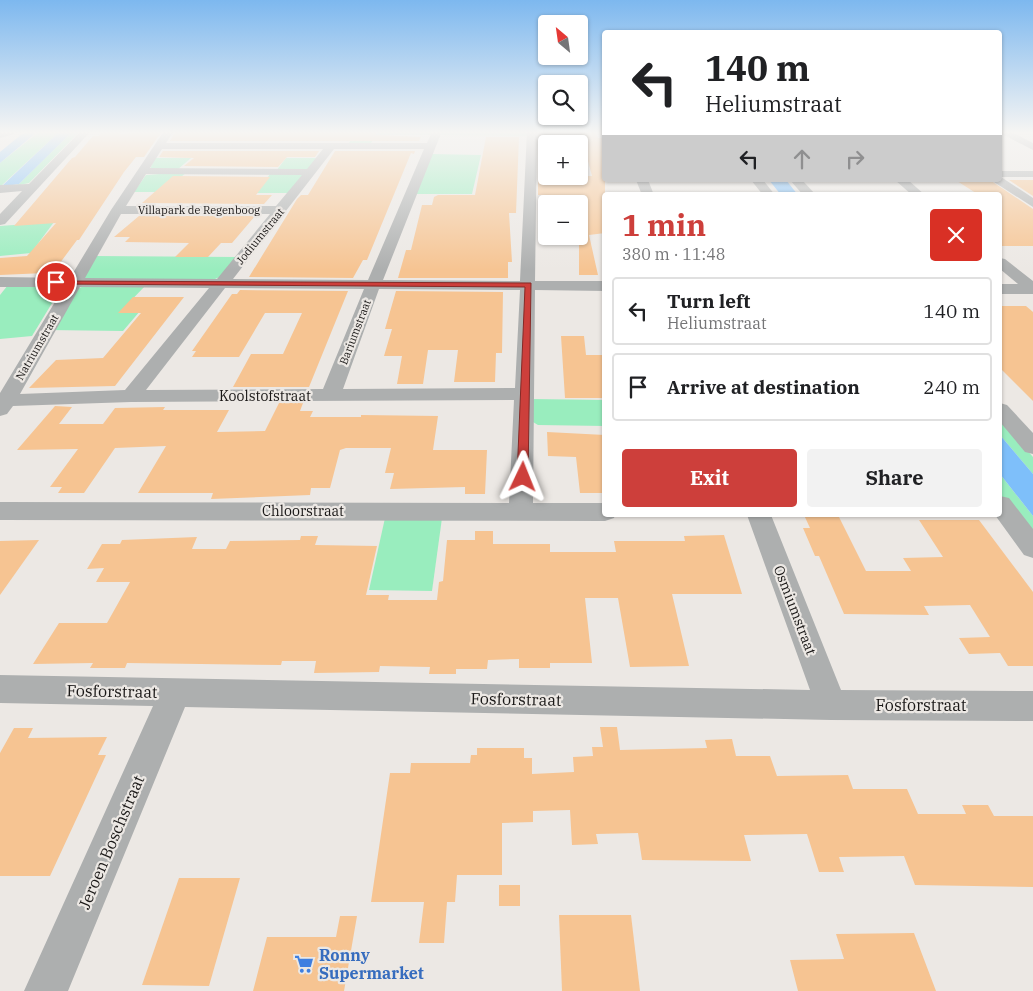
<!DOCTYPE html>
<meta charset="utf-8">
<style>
body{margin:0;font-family:"IBM Plex Serif",serif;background:#f2f2f2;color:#202124;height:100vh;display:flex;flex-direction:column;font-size:19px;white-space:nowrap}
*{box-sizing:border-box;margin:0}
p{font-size:16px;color:#757577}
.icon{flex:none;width:28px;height:28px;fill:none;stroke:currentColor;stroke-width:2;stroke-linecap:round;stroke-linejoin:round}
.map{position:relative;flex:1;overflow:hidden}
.drawer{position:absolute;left:602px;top:192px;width:400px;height:325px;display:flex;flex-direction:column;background:#fff;border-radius:5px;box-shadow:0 1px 4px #0004}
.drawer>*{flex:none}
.guide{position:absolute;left:602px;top:30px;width:400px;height:152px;border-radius:5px;box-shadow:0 1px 4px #0004;background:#fff;color:#202124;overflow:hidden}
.needle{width:32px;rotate:331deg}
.buttons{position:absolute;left:538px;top:15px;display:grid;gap:10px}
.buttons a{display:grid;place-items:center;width:50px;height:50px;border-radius:5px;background:#fff;box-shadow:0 1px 4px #0004;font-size:25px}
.pin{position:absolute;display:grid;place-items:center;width:42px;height:42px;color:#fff;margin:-21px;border:2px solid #fff;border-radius:50%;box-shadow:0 1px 5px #0007}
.me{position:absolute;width:55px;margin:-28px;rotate:2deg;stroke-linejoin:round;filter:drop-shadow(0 0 4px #0008)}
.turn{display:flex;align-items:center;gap:18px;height:105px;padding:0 20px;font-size:22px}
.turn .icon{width:65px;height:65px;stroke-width:2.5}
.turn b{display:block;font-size:35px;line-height:42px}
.lanes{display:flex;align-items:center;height:48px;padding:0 20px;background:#0003;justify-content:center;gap:25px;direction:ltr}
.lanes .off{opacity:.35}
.round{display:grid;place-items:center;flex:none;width:52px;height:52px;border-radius:5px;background:#f2f2f2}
.summary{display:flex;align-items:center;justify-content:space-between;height:85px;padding:0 20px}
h1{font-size:30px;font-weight:700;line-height:38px;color:#cd3f3b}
.primary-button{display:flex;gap:10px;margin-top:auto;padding:10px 20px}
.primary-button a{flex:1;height:58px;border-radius:5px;background:#cd3f3b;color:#fff;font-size:20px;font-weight:700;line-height:58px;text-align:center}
.primary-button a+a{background:#f2f2f2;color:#202124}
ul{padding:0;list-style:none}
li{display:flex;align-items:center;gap:15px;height:68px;margin:0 10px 8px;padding:0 10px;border:2px solid #e0e0e0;border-radius:5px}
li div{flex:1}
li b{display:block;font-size:19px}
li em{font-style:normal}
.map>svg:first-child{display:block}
</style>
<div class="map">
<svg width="1033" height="991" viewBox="0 0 1033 991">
<rect width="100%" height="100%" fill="#ece8e4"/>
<!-- green -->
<g fill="#99edbe">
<path d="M40,131H60L0,187V163Z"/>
<path d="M73,131H80L29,183L14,186L19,184Z"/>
<path d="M378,131H434L432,135H376L370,145L348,144L355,135H376Z"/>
<path d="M441,131H527V136L439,135Z"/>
<path d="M432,154L481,155L472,194H416Z"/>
<path d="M155,158H191L177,170L150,169Z"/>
<path d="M286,158H318L308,169L276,171Z"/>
<path d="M187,172L163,192H134L146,175Z"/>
<path d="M271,173L304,175L291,193H255Z"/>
<path d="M54,222L31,253L0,256V226Z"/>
<path d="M94,256L238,257L222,276L215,279L90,280L84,278Z"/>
<path d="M8,285L59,287L60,290L32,336L0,339V295Z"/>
<path d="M85,286H145L121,311H140L123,331L48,330L79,288Z"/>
<path d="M531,399L605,400V426L538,425L533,422Z"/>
<path d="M1000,419L1033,457V474L1000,435Z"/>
<path d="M1000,474L1033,516V536L1000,494Z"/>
<path d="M385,518H442L432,591L369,590Z"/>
</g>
<!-- water -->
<g fill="#7ebffa">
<path d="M35,131L37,132L0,163V152L22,134Z"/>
<path d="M60,131H73L19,184L1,187Z"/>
<path d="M769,180H786L798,195H781Z"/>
<path d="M1000,435L1033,474V516L1000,474Z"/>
</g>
<!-- building -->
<g fill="#f6c492">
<path d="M102,131H122L120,134L162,131L144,157H136L124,172L79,240H77L57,267L49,268L45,273L0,275V258L27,256L56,223L14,226L72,158L75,157L93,136H99Z"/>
<path d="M176,131H370L378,132L375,135L421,137L419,141H170Z"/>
<path d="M580,131H595L598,138H605V233L589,235L598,275H579V195H538V176H592Z"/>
<path d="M486,137H519L516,213H509L512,262H508V278H398L406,250H411L422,205H432L434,197L438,195H475Z"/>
<path d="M163,151H319L315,157H287L278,167L184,166L194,158L159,157Z"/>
<path d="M335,151H415L414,154L411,153L367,260H363L353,278L249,277L297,199L301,195H308Z"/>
<path d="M173,176L270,177L256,195H272L264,204L142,203Z"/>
<path d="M990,180L1033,209V246H1000V195H979L957,181Z"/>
<path d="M1009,180H1033V196Z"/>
<path d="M139,216H255L232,243H221L208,257H175L189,243L125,242L130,237H114Z"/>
<path d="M240,290L348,291L309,387H233L251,354H283L302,313H265L239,357H192L196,351H192L232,294H237Z"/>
<path d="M396,291L503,292L502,353H496L495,382H454L458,350H428L423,384H397L402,356H384L392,329H385Z"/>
<path d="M133,297H184L115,386L29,388L56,360L103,358L141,313H118Z"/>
<path d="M1000,306H1026L1033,312V401L1000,368Z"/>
<path d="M561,336H584L586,355H605V398H565Z"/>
<path d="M279,403H303L300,411H313L310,417H361V415L438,416L433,450H487L485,494H465V487L390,489L394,473H385L391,448H346L340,450L330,488H311L310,495L211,499L213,493H138L166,446L115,448L84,493H58L62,487H50L78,449L17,450L55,406L72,407L59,424H103L115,408L165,407L163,410H229L217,432L265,431Z"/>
<path d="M547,432L605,435V493H580L576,457L548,456Z"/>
<path d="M804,515H838L866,571H911L903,558L943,557L919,520H979L1033,592V666H1008L1000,653L969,654L959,638L990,637L970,605L924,606L929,615L844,614L819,556H815L803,528H810Z"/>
<path d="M475,531H493V544H550V552H616L614,541H685L684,536L724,535L742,594H672L689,666L630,667L618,598H585L592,663H550V668H519V659L488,660L487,669H456V674H429L430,667L380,666L379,672L314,673L316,661H282L281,665L127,663L125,668H90L93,663L33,664L59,623H107L130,582H96L104,568L87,569L102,544H120L122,540L197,537L192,549H226L230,541L300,540L301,536H318L315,545L377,546L366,595H389L388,600H437L439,582L443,581L447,540H475Z"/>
<path d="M39,540L0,595V541Z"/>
<path d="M600,727H617L620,750L707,748L705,740L732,739L736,756H770L777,776L848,775L853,789H907L918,814H966L962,805H988L994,816H1033V887L915,885L904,856L839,857L844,872H819L807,834L744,835L751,861L642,860L638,833L596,834L598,844L572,845L570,810L533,811V822L502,823V875H457L455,902H447L444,943H419L424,902H371L390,773H410L411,763H470L471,755H477V748H524V758H532V774L574,772L573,757L593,756L592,747H603Z"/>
<path d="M14,728H33L28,738L107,737L98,755H106L50,876H0V753Z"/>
<path d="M179,878H240L209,986L142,985Z"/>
<rect x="499" y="885" width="21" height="21"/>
<path d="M559,915H631L640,991H562Z"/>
<path d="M340,916H357L344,991H253L267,937H336Z"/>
<path d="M914,933L936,991H798L790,960L844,959L836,934Z"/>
</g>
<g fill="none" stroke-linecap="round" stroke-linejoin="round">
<!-- minor -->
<g fill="#adafaf" fill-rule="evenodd">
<path d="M0,131H25L0,138Z"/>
<path d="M81,131H91L5,224L0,225V214L22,191L0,193V185L29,184Z"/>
<path d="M164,131H174L166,143H427L432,131H442L383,280L520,281L527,131H537L535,281H605V291L535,290L533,503H605V515H615L614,518L605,521L0,520V502L509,503L514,400L131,402L13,406L7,414L0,416V393L64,287H0V277L70,278L111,210ZM162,149H323L307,169L150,168ZM334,149H424L368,280L233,279ZM146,174L302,175L276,206H126ZM121,214H270L217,279L85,278ZM80,287L209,288L125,390L20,394ZM225,288L364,289L323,389L146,390ZM379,289L520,290L515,388L343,389Z"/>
<path d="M1000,131H1010L1033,143V150L1000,133Z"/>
<path d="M1000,171H1033V177H1001L1033,198V207L994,182L992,180H1000Z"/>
<path d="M636,180H648L654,195H642Z"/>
<path d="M751,180H763L775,195H763Z"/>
<path d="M790,180H802L816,195H803Z"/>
<path d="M895,180H908L925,195H912Z"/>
<path d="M1000,258L1005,259L1033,281V294H1000V284H1018L1000,269Z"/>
<path d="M1000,403L1007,405L1033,433V454L1025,452L1000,422Z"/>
<path d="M1000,496L1009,498L1033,529V558L1024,555L995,515H1000Z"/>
<path d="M747,515H771L841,690L1033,691V721L831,720L185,707L68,991H24L153,706L0,703V675L810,690Z"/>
</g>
</g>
<!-- sky -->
<linearGradient id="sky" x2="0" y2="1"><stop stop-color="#7db8ef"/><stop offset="0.49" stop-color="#f6f5f3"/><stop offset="1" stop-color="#f6f5f3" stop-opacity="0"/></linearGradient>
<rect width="1033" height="270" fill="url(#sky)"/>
<!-- route -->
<path fill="#cd3f3b" stroke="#852926" d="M54,281L531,283L528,477L523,481L517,477L525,287L56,284L53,282Z"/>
<!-- icons -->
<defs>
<g id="supermarket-bare" transform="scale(1.5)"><path d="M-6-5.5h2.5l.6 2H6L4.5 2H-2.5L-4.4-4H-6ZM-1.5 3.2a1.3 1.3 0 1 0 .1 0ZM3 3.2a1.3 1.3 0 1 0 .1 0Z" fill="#3f7fe0" stroke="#ece8e4" stroke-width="2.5" paint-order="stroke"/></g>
</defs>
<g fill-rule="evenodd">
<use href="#supermarket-bare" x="304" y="964"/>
</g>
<g text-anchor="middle" stroke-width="4.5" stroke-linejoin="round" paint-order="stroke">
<!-- far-street labels -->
<g font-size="11" fill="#1a1817" stroke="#ece8e4">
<text x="199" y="214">Villapark de Regenboog</text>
<text transform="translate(260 236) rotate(-51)" y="4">Jodiumstraat</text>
<text transform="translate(355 332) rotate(-69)" y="4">Bariumstraat</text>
<text transform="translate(37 347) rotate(-60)" y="4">Natriumstraat</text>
</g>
<!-- street labels -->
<g font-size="14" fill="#1a1817" stroke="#ece8e4">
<text x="265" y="401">Koolstofstraat</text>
<text x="303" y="516">Chloorstraat</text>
<text transform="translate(795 610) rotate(69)" y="5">Osmiumstraat</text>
</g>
<!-- near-street labels -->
<g font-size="16" fill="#1a1817" stroke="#ece8e4">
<text transform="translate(112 691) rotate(1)" y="6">Fosforstraat</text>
<text transform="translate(516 699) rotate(1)" y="6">Fosforstraat</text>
<text x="921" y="711">Fosforstraat</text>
<text transform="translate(111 842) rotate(-67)" y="6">Jeroen Boschstraat</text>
</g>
<!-- near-shop labels -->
<g font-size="16" font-weight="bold" fill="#366cbe" stroke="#ece8e4" text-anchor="start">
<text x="319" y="961">Ronny<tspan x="319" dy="18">Supermarket</tspan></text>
</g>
</g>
</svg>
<div class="buttons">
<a><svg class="needle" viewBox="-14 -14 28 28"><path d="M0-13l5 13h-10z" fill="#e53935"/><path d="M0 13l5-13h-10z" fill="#757577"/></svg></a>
<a><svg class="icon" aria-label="search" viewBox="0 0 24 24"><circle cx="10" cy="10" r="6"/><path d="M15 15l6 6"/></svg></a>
<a>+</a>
<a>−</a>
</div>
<div class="pin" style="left:56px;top:282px;background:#d93025"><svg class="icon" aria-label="arrive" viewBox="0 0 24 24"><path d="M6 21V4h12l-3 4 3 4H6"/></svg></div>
<svg class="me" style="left:523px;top:477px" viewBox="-20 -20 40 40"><path d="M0-17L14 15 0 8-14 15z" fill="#cd3f3b" stroke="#fff" stroke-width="4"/></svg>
<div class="guide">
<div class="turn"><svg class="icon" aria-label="left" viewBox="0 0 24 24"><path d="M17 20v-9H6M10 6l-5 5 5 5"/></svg><div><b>140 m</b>Heliumstraat</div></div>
<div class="lanes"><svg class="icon" aria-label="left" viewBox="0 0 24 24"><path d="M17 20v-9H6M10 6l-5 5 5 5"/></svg><svg class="icon off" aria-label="ahead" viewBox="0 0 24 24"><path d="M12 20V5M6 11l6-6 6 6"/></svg><svg class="icon off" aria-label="right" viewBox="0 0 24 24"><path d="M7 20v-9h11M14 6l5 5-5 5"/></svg></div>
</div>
<section class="drawer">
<div class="summary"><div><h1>1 min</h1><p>380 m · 11:48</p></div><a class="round" style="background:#d93025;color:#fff"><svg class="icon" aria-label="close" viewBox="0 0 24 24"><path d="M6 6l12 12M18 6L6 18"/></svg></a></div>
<ul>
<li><svg class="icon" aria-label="left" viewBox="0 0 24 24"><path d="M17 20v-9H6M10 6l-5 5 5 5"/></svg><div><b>Turn left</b><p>Heliumstraat</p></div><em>140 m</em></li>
<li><svg class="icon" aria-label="arrive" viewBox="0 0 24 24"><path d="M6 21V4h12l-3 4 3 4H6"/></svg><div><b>Arrive at destination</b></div><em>240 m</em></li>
</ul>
<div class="primary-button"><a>Exit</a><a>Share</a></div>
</section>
</div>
